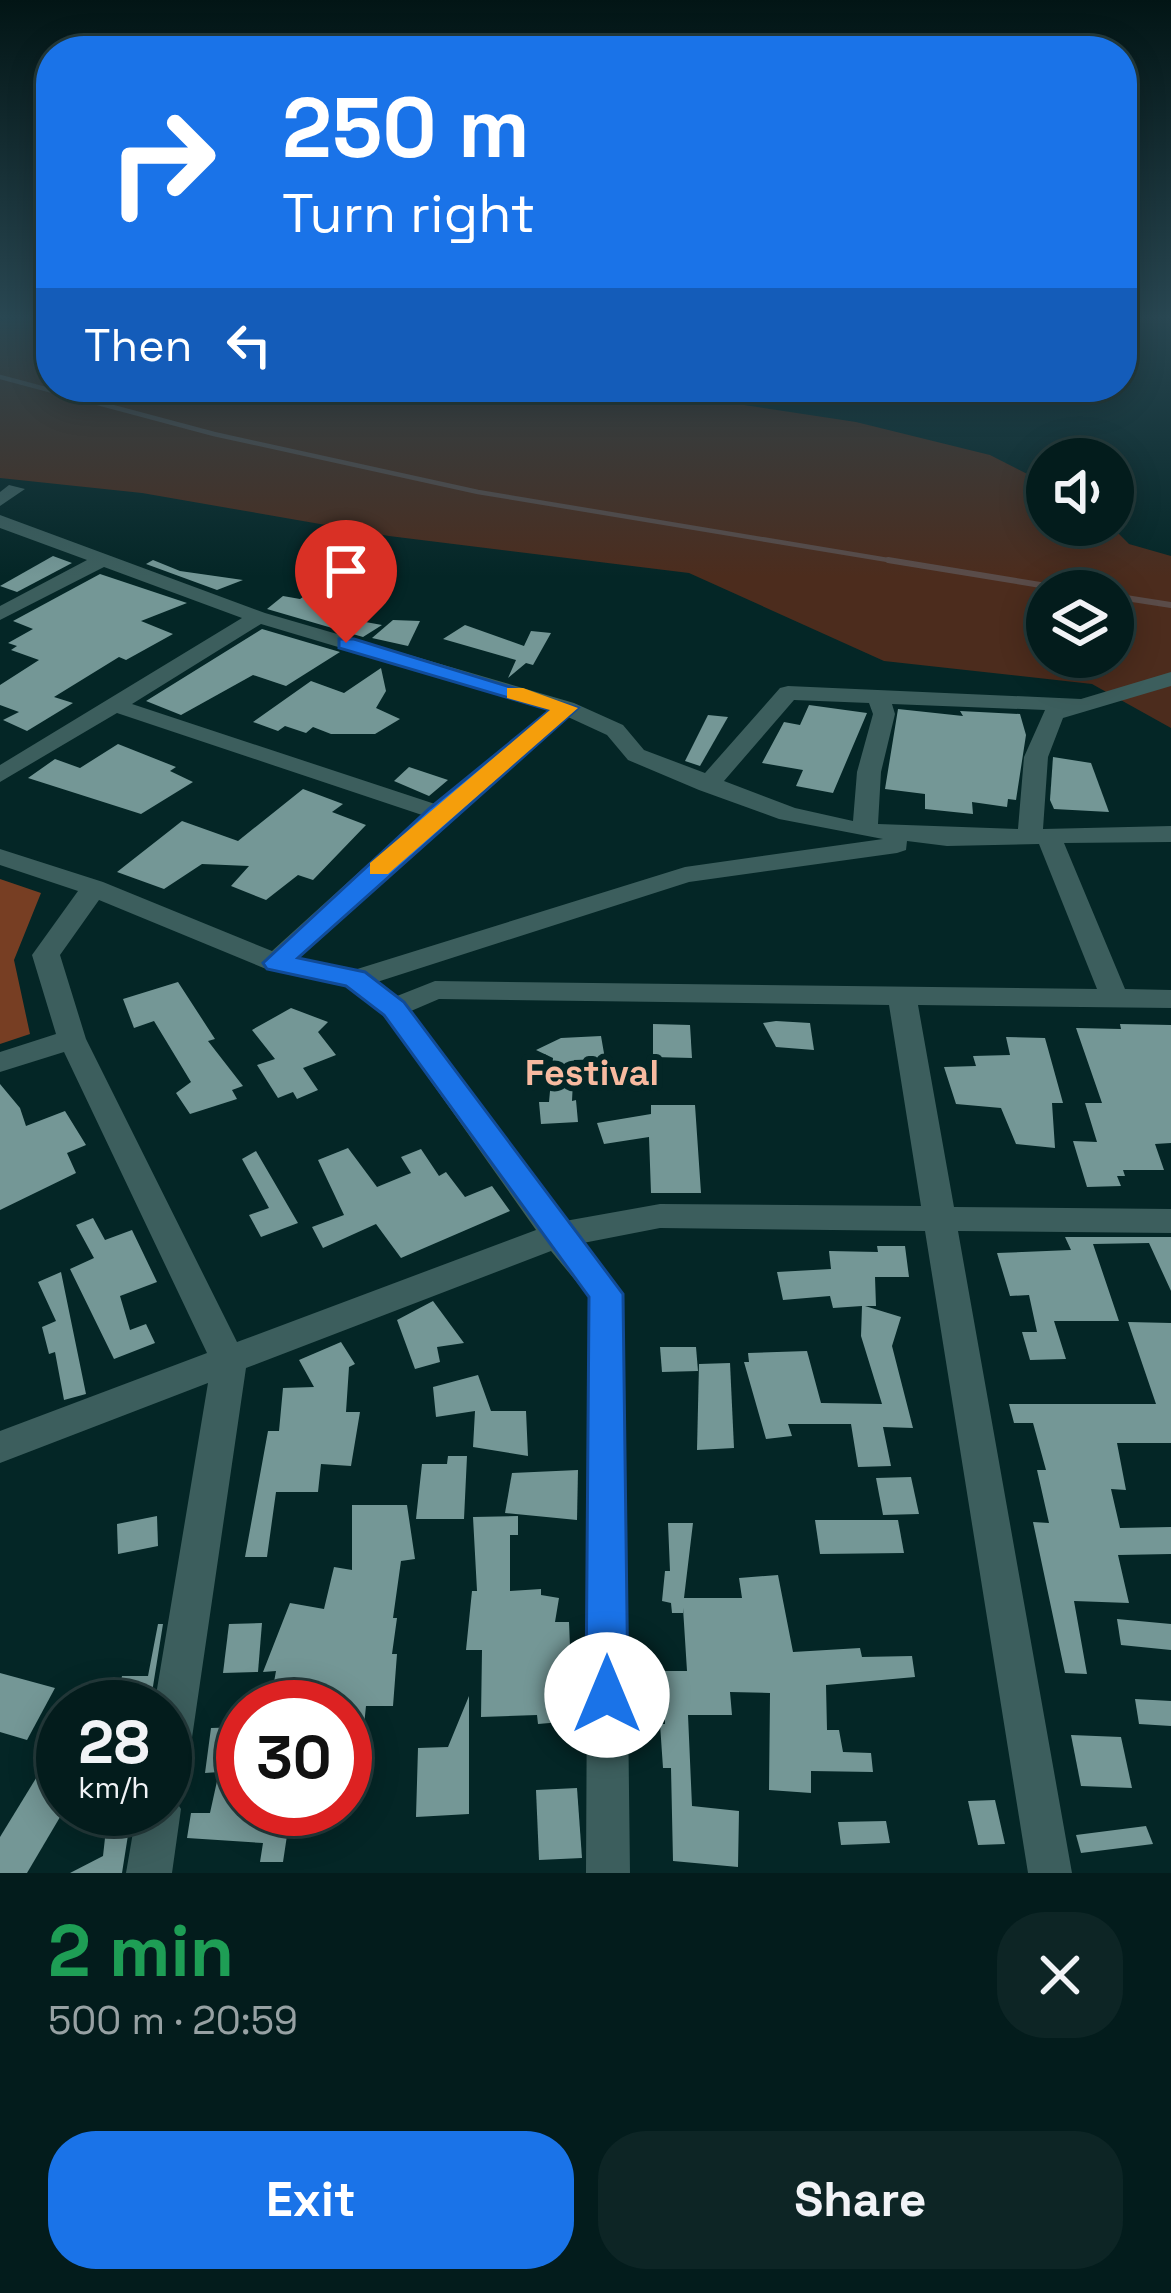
<!DOCTYPE html>
<meta charset="utf-8">
<style>
body{margin:0;font-family:"Space Grotesk",sans-serif;background:#0d2525;color:#f1f3f6;height:100vh;display:flex;flex-direction:column;font-size:45px;white-space:nowrap}
*{box-sizing:border-box;margin:0}
p{font-size:39px;color:#97a1a3}
.icon{flex:none;width:66px;height:66px;fill:none;stroke:currentColor;stroke-width:2;stroke-linecap:round;stroke-linejoin:round}
.map{position:relative;height:1873px;overflow:hidden}
.side{display:flex;flex-direction:column;background:#031c1c;flex:1}
.side>*{flex:none}
.top-card{position:absolute;left:36px;top:36px;width:1101px;height:366px;border-radius:48px;box-shadow:0 6px 30px #0003,0 0 0 3px #243a3b;background:#1a73e8;color:#fff;overflow:hidden}
.fabs{position:absolute;left:1026px;top:438px;display:grid;gap:24px}
.fabs a{display:grid;place-items:center;width:108px;height:108px;border-radius:50%;background:#031c1c;box-shadow:0 6px 30px #0003,0 0 0 3px #243a3b;font-size:60px}
.speed{position:absolute;left:36px;top:1680px;display:flex;gap:24px;font-size:60px;font-weight:700;text-align:center}
.speed>*{display:grid;place-content:center;width:156px;height:156px;border-radius:50%;background:#031c1c;box-shadow:0 6px 30px #0003,0 0 0 3px #243a3b;line-height:1}
.speed small{font-size:30px;font-weight:400}
.speed .limit{border:18px solid #d22;background:#fff;color:#111}
.pin{position:absolute;display:grid;place-items:center;width:102px;height:102px;color:#fff;margin:-123px -51px;border-radius:50% 50% 50% 0;rotate:-45deg;box-shadow:0 0 12px #0007}
.pin .icon{rotate:45deg}
.me{position:absolute;width:132px;margin:-66px;rotate:0deg;stroke-linejoin:round;filter:drop-shadow(0 0 9px #0008)}
.turn{display:flex;align-items:center;gap:42px;height:252px;padding:0 48px;font-size:54px}
.turn .icon{width:156px;height:156px;stroke-width:2.5}
.turn b{display:block;font-size:84px;line-height:102px}
.then{display:flex;align-items:center;height:114px;padding:0 48px;background:#0003;gap:24px;font-size:45px}
.round{display:grid;place-items:center;flex:none;width:126px;height:126px;border-radius:48px;background:#0d2525}
.overview{display:flex;align-items:center;justify-content:space-between;height:204px;padding:0 48px}
h1{font-size:72px;font-weight:800;line-height:90px;color:#1e9e55}
.cta{display:flex;gap:24px;margin-top:auto;padding:24px 48px}
.cta a{flex:1;height:138px;border-radius:48px;background:#1a73e8;color:#fff;font-size:48px;font-weight:800;line-height:138px;text-align:center}
.cta a+a{background:#0d2525;color:#f1f3f6}
.map>svg:first-child{display:block}
</style>
<div class="map">
<svg width="1171" height="1873" viewBox="0 0 1171 1873">
<rect width="100%" height="100%" fill="#042626"/>
<!-- green -->
<path fill="#4c2c1d" fill-rule="evenodd" d="M51,315V387H626L856,422L990,455L1047,484V525H1110L1129,544L1171,556V728L1092,684L884,661L689,573L389,536L142,493L0,478V321ZM1047,591H1113V657H1047Z"/>
<!-- forest -->
<path fill="#773e23" d="M0,879L41,893L14,960L30,1034L0,1044Z"/>
<g fill="none" stroke-linecap="round" stroke-linejoin="round">
<!-- stream-far1 -->
<path stroke="#5a4c49" stroke-width="4.5" d="M0,377L214,434L478,492L906,563"/>
<!-- stream -->
<g stroke="#5a4c49" stroke-width="6">
<path d="M888,560L1077,591"/>
<path d="M1113,596L1171,605"/>
</g>
</g>
<!-- building -->
<g fill="#749796">
<path d="M53,556L72,563L17,592L0,586Z"/>
<path d="M153,560L180,571L243,580L217,590L146,564Z"/>
<path d="M100,574L187,603L141,621L173,634L126,660L119,657L54,697L73,703L27,731L3,720L19,712L0,705V685L39,660L11,650L17,646L8,643L33,629L13,621Z"/>
<path d="M326,582L348,588L327,603L347,606L338,617L382,625L363,637L267,609L283,596L300,599Z"/>
<path d="M393,620L420,621L408,646L372,638Z"/>
<path d="M465,625L524,646L531,631L551,633L533,665L526,663L508,678L516,660L443,639Z"/>
<path d="M262,629L340,652L286,686L253,675L181,715L146,701Z"/>
<path d="M381,668L386,691L376,708L400,719L375,734H331L313,727L306,733L285,726L278,731L253,722L311,681L344,693Z"/>
<path d="M809,705L867,713L833,793L796,786L803,770L762,763L784,722L800,725Z"/>
<path d="M898,709L963,716L960,711L1020,714L1026,735L1016,800L1008,799L1007,807L972,802L973,814L925,809V794L885,789Z"/>
<path d="M708,715L728,717L700,766L685,761Z"/>
<path d="M118,744L176,767L170,771L193,782L141,814L28,778L55,759L80,768Z"/>
<path d="M1053,757L1091,763L1109,812L1054,809L1050,800Z"/>
<path d="M409,767L448,780L429,796L394,781Z"/>
<path d="M303,789L343,804L332,812L366,825L313,880L298,875L266,900L231,886L249,866L202,864L164,889L117,872L182,821L238,841Z"/>
<path d="M178,982L215,1039L208,1041L243,1086L232,1090L237,1099L190,1114L176,1093L191,1082L154,1021L134,1028L123,999Z"/>
<path d="M291,1008L328,1022L318,1032L336,1055L303,1068L318,1090L297,1099L293,1092L278,1098L257,1065L275,1059L252,1030Z"/>
<path d="M776,1021L810,1023L814,1050L776,1047L763,1023Z"/>
<path d="M653,1024L690,1025L692,1058L653,1057Z"/>
<path d="M1120,1024L1171,1025V1143L1155,1144L1164,1170H1123L1125,1176H1117L1121,1186L1087,1187L1073,1141L1097,1142L1085,1103H1102L1076,1028L1121,1029Z"/>
<path d="M601,1036L605,1059L574,1060L572,1101L576,1100L578,1122L541,1124L539,1102H549L553,1058L536,1050L561,1038Z"/>
<path d="M1006,1037L1045,1038L1063,1103H1052L1055,1148L1016,1144L1001,1108L956,1104L944,1067L976,1066L973,1056L1010,1055Z"/>
<path d="M0,1084L20,1108L26,1126L65,1111L86,1145L67,1153L76,1173L0,1210Z"/>
<path d="M651,1105H695L701,1193H651L649,1137L604,1144L597,1123L651,1114Z"/>
<path d="M348,1148L377,1187L411,1173L401,1157L421,1149L439,1176L446,1172L465,1197L492,1186L510,1211L401,1258L376,1224L323,1248L312,1227L344,1215L318,1160Z"/>
<path d="M256,1151L298,1223L261,1237L249,1215L269,1208L242,1159Z"/>
<path d="M93,1218L105,1240L132,1230L157,1282L120,1296L130,1330L146,1324L155,1343L114,1359L70,1269L94,1258L76,1225Z"/>
<path d="M1065,1237H1171V1291L1149,1243L1093,1244L1119,1321H1054L1066,1359L1030,1360L1022,1332H1037L1029,1295L1010,1296L997,1253L1071,1250Z"/>
<path d="M877,1246H905L909,1277H875L876,1306H865L901,1317L892,1346L913,1428L883,1427L891,1466L858,1467L851,1424H788L792,1436L766,1439L744,1362H749L748,1353L807,1351L821,1403L882,1404L861,1336L862,1306L833,1308L830,1296L783,1300L777,1272L831,1269L829,1251L878,1252Z"/>
<path d="M61,1272L86,1394L64,1400L55,1352L49,1354L42,1327L56,1321L38,1282Z"/>
<path d="M433,1301L464,1343L437,1347L440,1362L415,1369L397,1320Z"/>
<path d="M1128,1322L1171,1323V1443H1117L1126,1490L1111,1489L1120,1528L1171,1527V1554L1118,1555L1129,1603L1074,1601L1087,1674L1065,1673L1033,1522L1049,1523L1037,1470H1046L1033,1423H1014L1009,1404H1156Z"/>
<path d="M341,1342L355,1364L349,1367L346,1412H360L351,1466L321,1464L318,1492H276L267,1557H245L268,1431H279L283,1388L314,1387L299,1360Z"/>
<path d="M660,1347H696L698,1371L662,1372Z"/>
<path d="M730,1363L734,1448L697,1450L699,1364Z"/>
<path d="M478,1375L491,1411H526L528,1456L473,1447L475,1411L436,1417L433,1387Z"/>
<path d="M448,1456H467L464,1519H416L422,1464H447Z"/>
<path d="M578,1470L577,1520L505,1513L512,1473Z"/>
<path d="M911,1477L919,1514L883,1515L876,1478Z"/>
<path d="M352,1505H407L415,1559L401,1561L393,1618H397L392,1654H397L393,1706H366L358,1784L345,1783V1695L272,1693L276,1671L263,1672L290,1603L324,1609L334,1567L352,1570Z"/>
<path d="M157,1516L158,1546L118,1554L117,1524Z"/>
<path d="M518,1516V1535H510V1591L541,1589V1595L559,1598L555,1622H569L573,1721L538,1724L537,1715L481,1717L482,1650H466L472,1591H477L473,1517Z"/>
<path d="M815,1520H898L904,1553L820,1554Z"/>
<path d="M668,1523H693L684,1598H742L739,1578L778,1575L793,1652L860,1648L862,1657L912,1656L915,1677L826,1685L827,1730H839L843,1752L871,1753L873,1772L811,1771V1793L769,1790L770,1693L730,1692L732,1715H688L692,1806L739,1811L738,1867L673,1861L671,1768H663L660,1724H665L664,1671H687L683,1608V1613H672L671,1603L662,1601L665,1571H670Z"/>
<path d="M1117,1619L1171,1624V1650L1121,1645Z"/>
<path d="M262,1623L258,1672L223,1673L229,1624Z"/>
<path d="M158,1624H163L150,1705H116L122,1676H148Z"/>
<path d="M0,1673L55,1688L27,1740L0,1732Z"/>
<path d="M469,1696V1814L416,1817L418,1748L448,1747Z"/>
<path d="M1135,1699L1171,1701V1726L1139,1724Z"/>
<path d="M243,1727V1809H291L283,1862H260L263,1843L187,1838L191,1813H210L219,1772L205,1773L211,1728Z"/>
<path d="M1071,1735L1121,1737L1132,1788L1081,1786Z"/>
<path d="M49,1757L63,1762V1812L27,1873H0V1837Z"/>
<path d="M577,1788L582,1858L539,1860L536,1790Z"/>
<path d="M995,1800L1005,1844L978,1845L968,1801Z"/>
<path d="M886,1821L890,1843L841,1845L838,1822Z"/>
<path d="M1146,1826L1153,1844L1081,1853L1076,1835Z"/>
<path d="M128,1835L122,1873H70L103,1856L105,1838Z"/>
</g>
<g fill="none" stroke-linecap="round" stroke-linejoin="round">
<!-- street -->
<g fill="#3c5e5d" fill-rule="evenodd">
<path d="M9,485L25,489L0,506V492Z"/>
<path d="M0,515L265,613L574,703L623,725L644,750L705,773L780,688L788,686L1081,699L1171,672V686L1063,718L1048,757L1043,829L1171,826V842L1064,843L1125,989L1171,990V1008L918,1005L954,1207L1171,1209V1233L958,1231L1072,1873H1028L925,1231L660,1228L583,1243L623,1294L630,1873H586L589,1297L551,1251L246,1368L187,1772L180,1787L170,1792L181,1809L172,1873H126L137,1809H165V1707H154L208,1383L0,1463V1431L207,1353L64,1052L0,1072V1052L56,1034L32,955L78,891L0,865V849L103,882L272,951L422,815L117,713L0,782V765L242,618L104,567L0,620V606L87,560L0,528ZM261,624L549,710L435,804L132,704ZM794,700L869,703L873,714L857,772L853,821L795,808L724,781ZM892,704L1045,710L1024,757L1018,829L878,824L881,772L895,714ZM568,717L607,735L628,760L699,790L779,819L883,839L685,867L354,970L297,958L448,818ZM907,841L947,846L1039,844L1097,989L435,981L397,996L377,982L689,882L897,853L906,850ZM99,900L266,969L346,986L384,1015L536,1230L237,1342L86,1039L60,955ZM439,999L889,1005L921,1206L660,1204L565,1221L411,1011Z"/>
</g>
</g>
<!-- sky -->
<linearGradient id="sky" x2="0" y2="1"><stop stop-color="#021515"/><stop offset="0.55" stop-color="#294752"/><stop offset="1" stop-color="#294752" stop-opacity="0"/></linearGradient>
<rect width="1171" height="577" fill="url(#sky)"/>
<!-- route -->
<path fill="#1a73e8" stroke="#114b97" stroke-width="3" d="M339,639H354L578,708L298,958L365,972L404,1002L623,1294L628,1695L622,1709L607,1715L592,1709L586,1695L589,1297L384,1015L346,986L267,969L263,963L430,808L550,710L339,648Z"/>
<!-- slow -->
<path fill="#f59e0b" d="M507,688H523L578,708L388,874H370V863L550,710L507,698Z"/>
<g text-anchor="middle" stroke-width="12" stroke-linejoin="round" paint-order="stroke">
<!-- neighbourhood labels -->
<g font-size="36" font-weight="bold" fill="#f7baa0" stroke="#042626">
<text x="592" y="1085">Festival</text>
</g>
</g>
</svg>
<div class="fabs">
<a><svg class="icon" aria-label="sound" viewBox="0 0 24 24"><path d="M4 9h4l5-4v14l-5-4H4zM17 9q2 3 0 6"/></svg></a>
<a><svg class="icon" aria-label="layers" viewBox="0 0 24 24"><path d="M12 4l9 5-9 5-9-5zM3 14l9 5 9-5"/></svg></a>
</div>
<div class="speed"><div>28<small>km/h</small></div><div class="limit">30</div></div>
<div class="pin" style="left:346px;top:643px;background:#d93025"><svg class="icon" aria-label="arrive" viewBox="0 0 24 24"><path d="M6 21V4h12l-3 4 3 4H6"/></svg></div>
<svg class="me" style="left:607px;top:1695px" viewBox="-20 -20 40 40"><circle r="19" fill="#fff"/><path d="M0-13L10 11 0 6-10 11z" fill="#1a73e8"/></svg>
<div class="top-card">
<div class="turn"><svg class="icon" aria-label="right" viewBox="0 0 24 24"><path d="M7 20v-9h11M14 6l5 5-5 5"/></svg><div><b>250 m</b>Turn right</div></div>
<div class="then">Then<svg class="icon" aria-label="left" viewBox="0 0 24 24"><path d="M17 20v-9H6M10 6l-5 5 5 5"/></svg></div>
</div>
</div>
<section class="side">
<div class="overview"><div><h1>2 min</h1><p>500 m · 20:59</p></div><a class="round"><svg class="icon" aria-label="close" viewBox="0 0 24 24"><path d="M6 6l12 12M18 6L6 18"/></svg></a></div>
<div class="cta"><a>Exit</a><a>Share</a></div>
</section>
